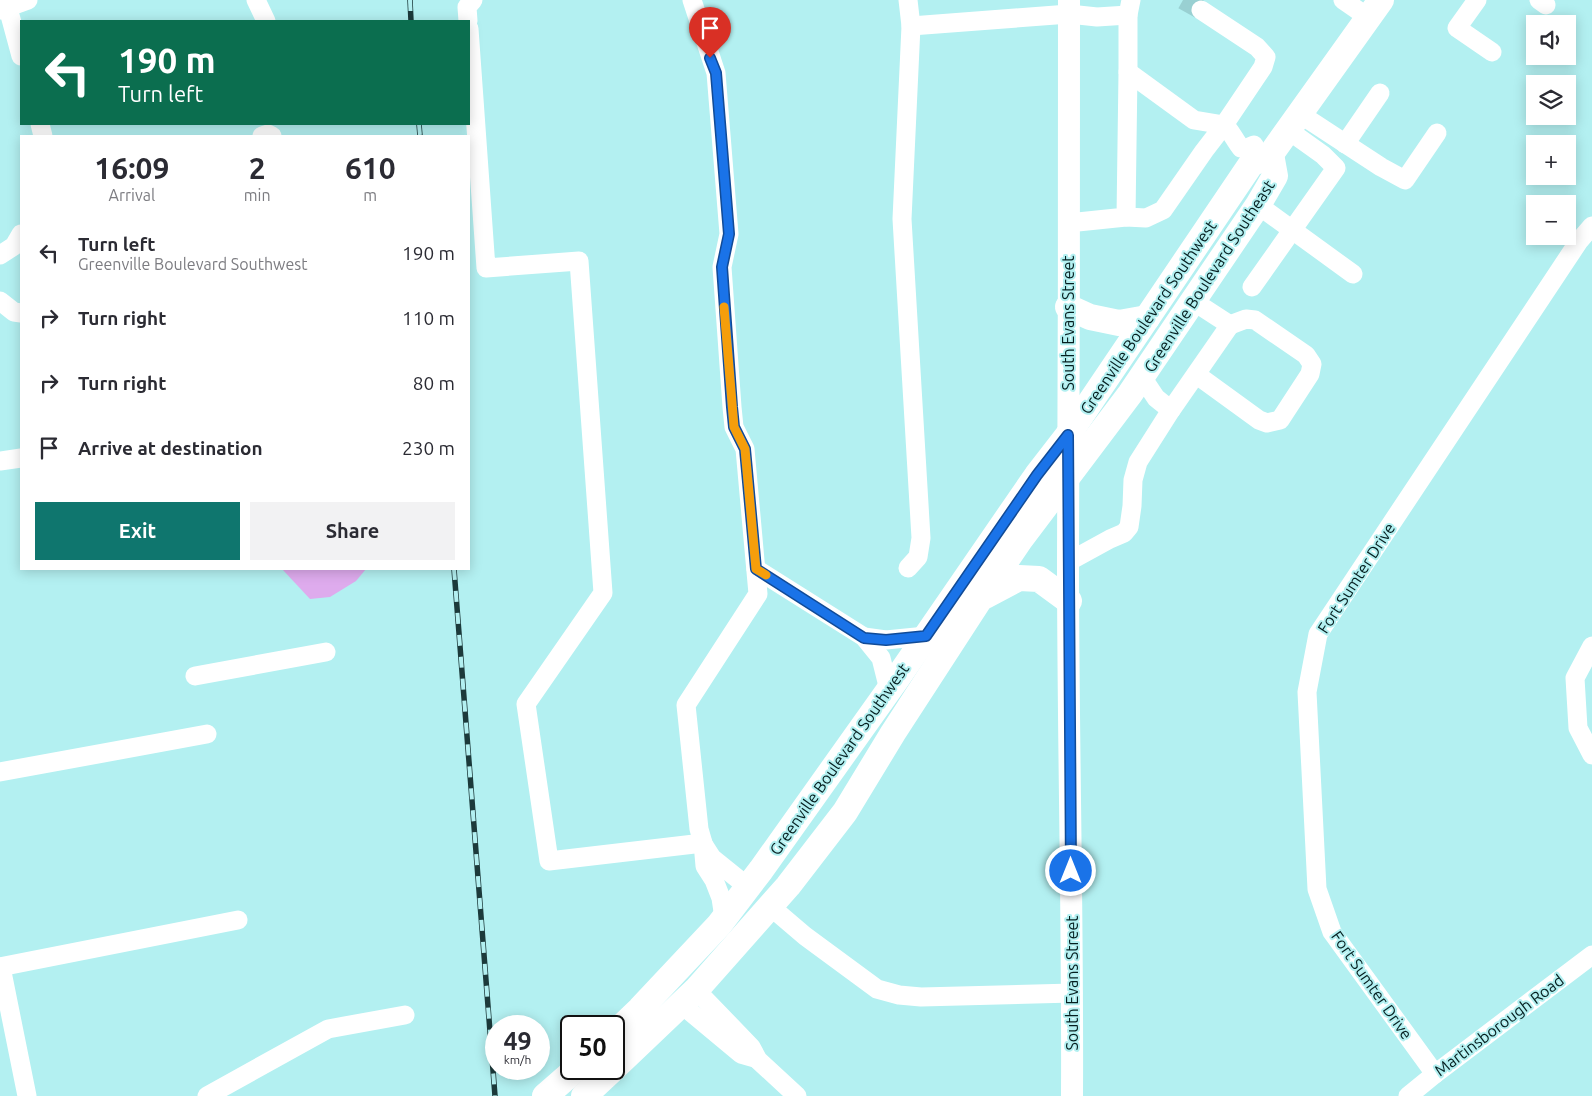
<!DOCTYPE html>
<meta charset="utf-8">
<style>
body{margin:0;font-family:Ubuntu,sans-serif;background:#f2f2f3;color:#2b2b33;height:100vh;display:flex;flex-direction:column;font-size:19px;white-space:nowrap}
*{box-sizing:border-box;margin:0}
p{font-size:16px;color:#7c7c81}
.icon{flex:none;width:28px;height:28px;fill:none;stroke:currentColor;stroke-width:2;stroke-linecap:round;stroke-linejoin:round}
.map{position:relative;flex:1;overflow:hidden}
.details{position:absolute;left:20px;top:135px;width:450px;height:435px;display:flex;flex-direction:column;background:#fff;border-radius:0px;box-shadow:0 2px 12px #0003}
.details>*{flex:none}
.top-card{position:absolute;left:20px;top:20px;width:450px;height:105px;border-radius:0px;box-shadow:0 2px 12px #0003;background:#0b6e4f;color:#fff;overflow:hidden}
.tools{position:absolute;left:1526px;top:15px;display:grid;gap:10px}
.tools a{display:grid;place-items:center;width:50px;height:50px;border-radius:0px;background:#fff;box-shadow:0 2px 12px #0003;font-size:25px}
.speed{position:absolute;left:485px;top:1015px;display:flex;gap:10px;font-size:25px;font-weight:700;text-align:center}
.speed>*{display:grid;place-content:center;width:65px;height:65px;border-radius:50%;background:#fff;box-shadow:0 2px 12px #0003;line-height:1}
.speed small{font-size:12px;font-weight:400}
.speed .limit{border:2px solid #111;border-radius:8px;background:#fff;color:#111}
.pin{position:absolute;display:grid;place-items:center;width:42px;height:42px;color:#fff;margin:-51px -21px;border-radius:50% 50% 50% 0;rotate:-45deg;box-shadow:0 0 5px #0007}
.pin .icon{rotate:45deg}
.me{position:absolute;width:55px;margin:-28px;rotate:0deg;stroke-linejoin:round;filter:drop-shadow(0 0 4px #0008)}
.turn{display:flex;align-items:center;gap:18px;height:105px;padding:0 15px;font-size:22px}
.turn .icon{width:65px;height:65px;stroke-width:2.5}
.turn b{display:block;font-size:35px;line-height:42px}
.eta{display:flex;justify-content:space-evenly;align-items:center;height:85px;text-align:center}
.eta b{font-size:30px;font-weight:700;line-height:35px}
.cta{display:flex;gap:10px;margin-top:auto;padding:10px 15px}
.cta a{flex:1;height:58px;border-radius:0px;background:#0f766e;color:#fff;font-size:20px;font-weight:700;line-height:58px;text-align:center}
.cta a+a{background:#f2f2f3;color:#2b2b33}
ul{padding:0;list-style:none}
li{display:flex;align-items:center;gap:15px;height:65px;padding:0 15px}
li div{flex:1}
li b{display:block;font-size:19px}
li em{font-style:normal}
.map>svg:first-child{display:block}
</style>
<div class="map">
<svg width="1592" height="1096" viewBox="0 0 1592 1096">
<rect width="100%" height="100%" fill="#b3f0f1"/>
<!-- water -->
<path fill="#deabed" d="M282,569H366L356,581L330,597L310,599Z"/>
<g fill="none" stroke-linecap="round" stroke-linejoin="round">
<!-- minor-tunnel -->
<path stroke="#99d0d2" stroke-width="19" stroke-dasharray="19 9" stroke-linecap="butt" d="M1183,0L1201,10"/>
<!-- minor -->
<g stroke="#fff" stroke-width="19">
<path d="M256,0L266,21"/>
<path d="M692,0L716,73L729,234L722,267L732,407L734,427L745,449L758,594L686,705L699,829L703,843L705,866L714,880L721,898L724,918"/>
<path d="M1343,0L1369,18"/>
<path d="M1477,0L1457,28L1492,52"/>
<path d="M1539,0L1546,5"/>
<path d="M8,8L21,56"/>
<path d="M0,10L28,0"/>
<path d="M1201,10L1257,47L1266,57L1263,67L1224,125C1230,129 1235,141 1241,148H1247L1254,145"/>
<path d="M468,21L467,7L473,0"/>
<path d="M911,26L1069,14L1097,17L1128,15L1131,0"/>
<path d="M469,29L486,268L579,261L603,593L526,704L549,861L703,843"/>
<path d="M1300,114L1381,167L1405,180L1437,133"/>
<path d="M40,124L43,136"/>
<path d="M262,136L268,134L272,136"/>
<path d="M1345,144L1380,93"/>
<path d="M1258,205L1353,274"/>
<path d="M1126,217L1146,218L1163,210L1204,151L1224,125L1194,120L1128,72"/>
<path d="M1068,223L1126,217L1128,72V15"/>
<path d="M0,255L14,246L21,234"/>
<path d="M1252,287L1336,168L1323,155L1288,130"/>
<path d="M0,301L14,312L21,313"/>
<path d="M1197,375L1259,420L1267,423L1280,420L1310,374L1312,364L1306,355L1255,320L1246,319L1230,325"/>
<path d="M1171,410L1230,325L1193,301"/>
<path d="M0,461L21,458"/>
<path d="M1068,562L1110,539L1124,533L1129,527L1132,506L1133,480L1138,462L1171,410L1156,398L1142,377"/>
<path d="M908,568L918,557L921,538L902,219L911,26L908,0"/>
<path d="M756,569L864,637L881,658L889,690"/>
<path d="M864,637L886,640L926,636"/>
<path d="M1592,646L1575,678L1578,728L1592,755"/>
<path d="M195,676L326,652"/>
<path d="M0,772L207,734"/>
<path d="M703,844L712,858L748,887"/>
<path d="M771,907L805,936L877,989L899,995L921,997L1073,993"/>
<path d="M0,967L238,920"/>
<path d="M1,967L27,1096"/>
<path d="M696,990L751,1047L758,1060L797,1096"/>
<path d="M681,1004L741,1054L755,1058"/>
<path d="M1435,1074L1332,932L1317,889L1307,692L1318,634L1579,241L1592,226"/>
<path d="M207,1096L328,1029L405,1015"/>
<path d="M1408,1096L1435,1074L1592,955"/>
</g>
<!-- major -->
<path stroke="#fff" stroke-width="22" d="M1069,0C1069,187 1069,375 1068,562C1068,740 1073,918 1072,1096"/>
<!-- highway -->
<g stroke="#fff" stroke-width="26">
<path d="M1068,307L1090,317L1119,323L1147,318"/>
<path d="M985,596L1019,578L1039,579L1069,601"/>
<path d="M614,1034L640,1009L719,925L761,870L896,680L1037,475L1068,435L1251,164L1271,154L1381,0"/>
<path d="M614,1068L696,990L788,886L845,812L893,733L980,599L1020,540L1130,394L1258,205L1275,176L1271,154"/>
<path d="M545,1096L576,1069"/>
<path d="M584,1096L613,1069"/>
</g>
<!-- rail casing -->
<g stroke="#1c3a3b" stroke-width="5.5">
<g id="rail">
<path d="M410,0L411,21"/>
<path d="M419,124L420,136"/>
<path d="M454,569L495,1096"/>
</g>
</g>
<!-- rail -->
<use href="#rail" stroke="#b3f0f1" stroke-width="4" stroke-dasharray="11" stroke-linecap="butt"/>
</g>
<g fill="none" stroke-linecap="round" stroke-linejoin="round">
<!-- route casing -->
<g stroke="#114b97" stroke-width="12">
<path id="route" d="M710,58L716,73L729,234L722,267L732,407L734,427L745,449L756,569L864,638L886,640L926,636L1037,475L1068,435L1071,871"/>
</g>
<!-- route -->
<use href="#route" stroke="#1a73e8" stroke-width="9"/>
<!-- slow -->
<path stroke="#f59e0b" stroke-width="9" d="M724,307L734,427L745,449L756,569L766,575"/>
</g>
<g text-anchor="middle" stroke-width="4" stroke-linejoin="round" paint-order="stroke">
<!-- street labels -->
<g font-size="16" fill="#051e1f" stroke="#b3f0f1">
<text transform="translate(1209 276) rotate(-57)" y="6">Greenville Boulevard Southeast</text>
<text transform="translate(1148 317) rotate(-56)" y="6">Greenville Boulevard Southwest</text>
<text transform="translate(1068 323) rotate(-90)" y="6">South Evans Street</text>
<text transform="translate(1356 578) rotate(-57)" y="6">Fort Sumter Drive</text>
<text transform="translate(839 759) rotate(-55)" y="6">Greenville Boulevard Southwest</text>
<text transform="translate(1072 983) rotate(-90)" y="6">South Evans Street</text>
<text transform="translate(1372 985) rotate(55)" y="6">Fort Sumter Drive</text>
<text transform="translate(1499 1025) rotate(-37)" y="6">Martinsborough Road</text>
</g>
</g>
</svg>
<div class="tools">
<a><svg class="icon" aria-label="sound" viewBox="0 0 24 24"><path d="M4 9h4l5-4v14l-5-4H4zM17 9q2 3 0 6"/></svg></a>
<a><svg class="icon" aria-label="layers" viewBox="0 0 24 24"><path d="M12 4l9 5-9 5-9-5zM3 14l9 5 9-5"/></svg></a>
<a>+</a>
<a>−</a>
</div>
<div class="speed"><div>49<small>km/h</small></div><div class="limit">50</div></div>
<div class="pin" style="left:710px;top:58px;background:#d93025"><svg class="icon" aria-label="arrive" viewBox="0 0 24 24"><path d="M6 21V4h12l-3 4 3 4H6"/></svg></div>
<svg class="me" style="left:1071px;top:871px" viewBox="-20 -20 40 40"><circle r="17" fill="#1a73e8" stroke="#fff" stroke-width="3"/><path d="M0-11L8 9 0 5-8 9z" fill="#fff"/></svg>
<div class="top-card">
<div class="turn"><svg class="icon" aria-label="left" viewBox="0 0 24 24"><path d="M17 20v-9H6M10 6l-5 5 5 5"/></svg><div><b>190 m</b>Turn left</div></div>
</div>
<section class="details">
<div class="eta">
<div><b>16:09</b><p>Arrival</p></div>
<div><b>2</b><p>min</p></div>
<div><b>610</b><p>m</p></div>
</div>
<ul>
<li><svg class="icon" aria-label="left" viewBox="0 0 24 24"><path d="M17 20v-9H6M10 6l-5 5 5 5"/></svg><div><b>Turn left</b><p>Greenville Boulevard Southwest</p></div><em>190 m</em></li>
<li><svg class="icon" aria-label="right" viewBox="0 0 24 24"><path d="M7 20v-9h11M14 6l5 5-5 5"/></svg><div><b>Turn right</b></div><em>110 m</em></li>
<li><svg class="icon" aria-label="right" viewBox="0 0 24 24"><path d="M7 20v-9h11M14 6l5 5-5 5"/></svg><div><b>Turn right</b></div><em>80 m</em></li>
<li><svg class="icon" aria-label="arrive" viewBox="0 0 24 24"><path d="M6 21V4h12l-3 4 3 4H6"/></svg><div><b>Arrive at destination</b></div><em>230 m</em></li>
</ul>
<div class="cta"><a>Exit</a><a>Share</a></div>
</section>
</div>
